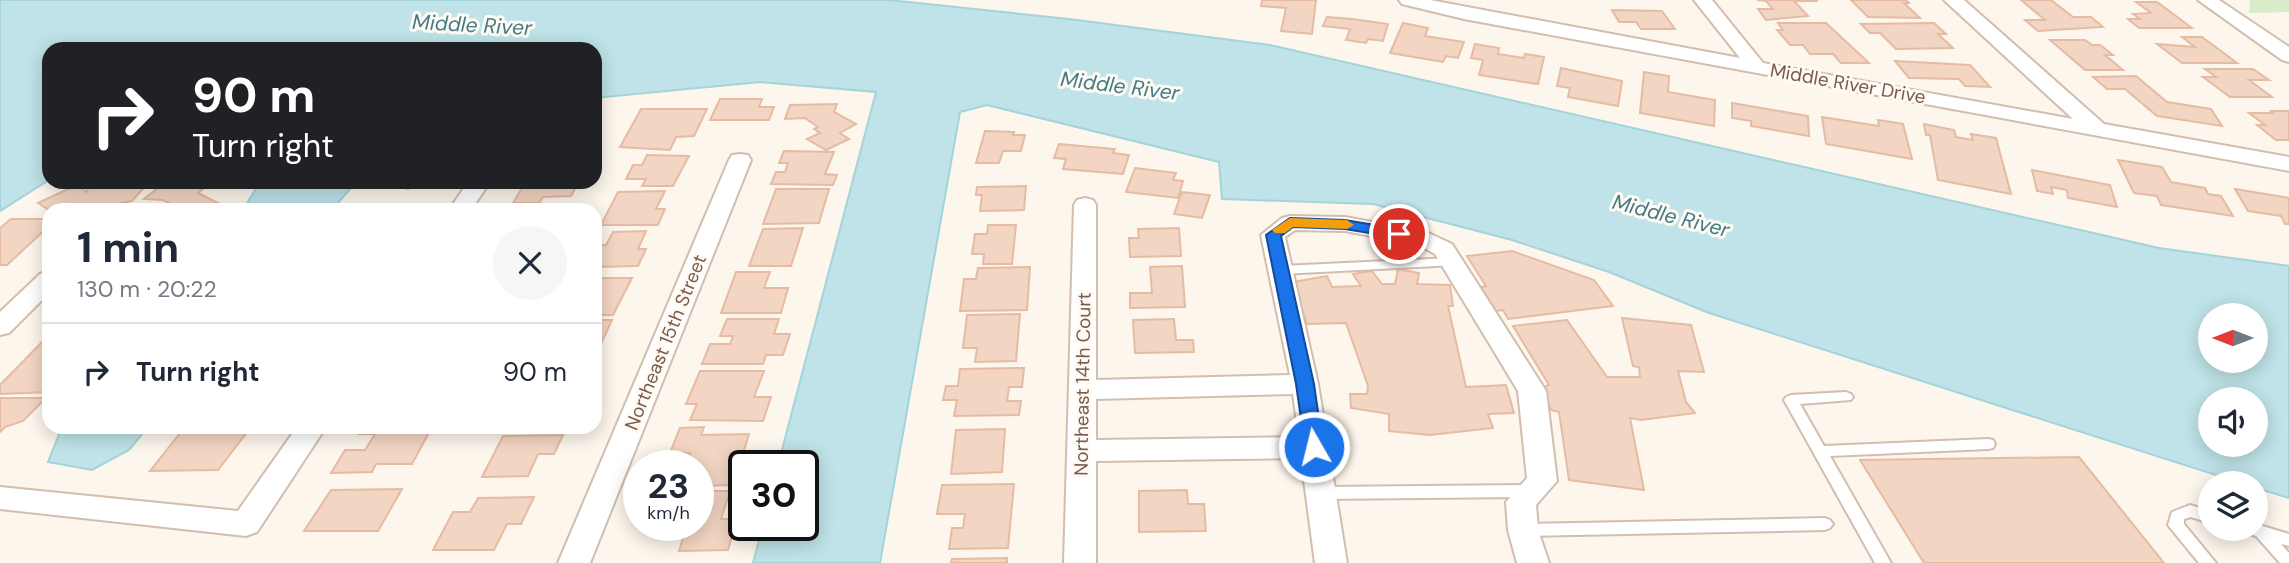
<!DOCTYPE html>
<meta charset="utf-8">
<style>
body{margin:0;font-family:"DM Sans",sans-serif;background:#f6f6f7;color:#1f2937;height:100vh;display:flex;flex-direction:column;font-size:26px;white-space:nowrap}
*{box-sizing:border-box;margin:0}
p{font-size:23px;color:#747a83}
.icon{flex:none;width:38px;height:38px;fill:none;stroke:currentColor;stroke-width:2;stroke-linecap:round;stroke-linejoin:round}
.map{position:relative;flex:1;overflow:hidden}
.drawer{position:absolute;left:42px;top:203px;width:560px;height:231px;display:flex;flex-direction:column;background:#fff;border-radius:21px;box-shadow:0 4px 18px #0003}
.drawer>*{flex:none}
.banner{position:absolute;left:42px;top:42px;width:560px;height:147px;border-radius:21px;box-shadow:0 4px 18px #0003;background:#202124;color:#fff;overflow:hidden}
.needle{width:46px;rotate:270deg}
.controls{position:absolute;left:2198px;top:303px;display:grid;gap:14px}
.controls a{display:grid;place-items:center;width:70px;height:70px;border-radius:50%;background:#fff;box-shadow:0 4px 18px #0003;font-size:35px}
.speed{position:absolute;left:623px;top:450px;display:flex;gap:14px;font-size:35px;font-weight:700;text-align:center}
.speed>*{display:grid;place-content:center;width:91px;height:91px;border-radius:50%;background:#fff;box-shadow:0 4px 18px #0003;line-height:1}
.speed small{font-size:18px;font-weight:400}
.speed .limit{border:4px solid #111;border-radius:10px;background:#fff;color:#111}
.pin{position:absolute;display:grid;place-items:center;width:60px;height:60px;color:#fff;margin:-30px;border:4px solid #fff;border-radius:50%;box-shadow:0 2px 7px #0007}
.me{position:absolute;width:77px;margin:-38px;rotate:352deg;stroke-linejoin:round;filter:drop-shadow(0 0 5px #0008)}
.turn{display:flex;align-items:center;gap:24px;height:147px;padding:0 35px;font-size:32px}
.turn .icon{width:91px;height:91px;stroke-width:2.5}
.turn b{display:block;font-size:49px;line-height:60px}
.round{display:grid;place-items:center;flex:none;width:74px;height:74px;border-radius:37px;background:#f6f6f7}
.headline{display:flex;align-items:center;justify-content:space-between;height:119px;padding:0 35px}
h1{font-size:42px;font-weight:700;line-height:52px}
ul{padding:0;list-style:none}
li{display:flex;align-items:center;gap:21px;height:98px;padding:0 35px;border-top:2px solid #e0e1e3}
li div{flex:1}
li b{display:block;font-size:26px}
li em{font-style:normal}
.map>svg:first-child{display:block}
</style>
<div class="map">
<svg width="2289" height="563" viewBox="0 0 2289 563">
<rect width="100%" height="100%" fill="#fdf6ec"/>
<!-- green -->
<path fill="#d8ecc9" d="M2250,0H2289V12L2249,13Z"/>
<!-- water -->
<g fill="#bfe3e8" stroke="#a5d3da" stroke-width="2" fill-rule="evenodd">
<path d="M0,0H889L1069,19L1270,45L2159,248L2289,266V498L2256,488V483H2241L1709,313L1609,272L1512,240L1373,204L1222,199L1219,162L987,105L960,112L880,563H753L763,525H803V466L778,465L876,92L760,82L595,98V49H49V180L0,211ZM2210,315H2256V360H2210ZM2210,399H2256V444H2210Z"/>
<path d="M257,182H356L332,210H243L258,185Z"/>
<path d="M62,427H148L129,450L92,470L48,462Z"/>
</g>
<!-- building -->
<g fill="#f3d5c3" stroke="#e6bba3" stroke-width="2">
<path d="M1262,0H1316L1312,34L1281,31L1286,8L1261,6Z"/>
<path d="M1757,0H1817V1H1794L1808,16L1766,20L1758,9H1773L1766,1Z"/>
<path d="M1851,0H1906L1909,3H1904L1920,18L1868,17Z"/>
<path d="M2021,0H2051L2073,17H2091L2103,27L2038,31L2025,20H2045Z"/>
<path d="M2136,2H2157L2192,28H2139L2128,19H2140L2133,14L2151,13Z"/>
<path d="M1612,10L1662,11L1675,29H1641L1636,22H1619Z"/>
<path d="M1327,17L1352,19L1388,24L1383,41L1368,39L1366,43L1346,40L1350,29L1323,26Z"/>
<path d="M1403,23L1428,28L1425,36L1464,42L1458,58L1446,56L1443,62L1390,53Z"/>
<path d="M1778,23H1826L1869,63H1841L1833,54H1810L1803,45H1790L1777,30H1783Z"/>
<path d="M1934,23L1946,34H1938L1953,48L1896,49L1880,33H1870L1861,24Z"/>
<path d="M2182,37H2202L2237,63H2182L2157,44L2195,47Z"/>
<path d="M2050,40H2085L2092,45H2100L2113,55H2105L2123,70H2085Z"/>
<path d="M1475,44L1499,48L1498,54L1524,58L1525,54L1544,57L1538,84L1479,75L1483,60L1471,58Z"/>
<path d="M1895,61L1970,65L1990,87L1965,86L1959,79L1909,78Z"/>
<path d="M1561,68L1622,81L1618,106L1568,97L1570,88L1557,86Z"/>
<path d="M2205,69H2253L2269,80H2249L2272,97H2230L2203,77H2216Z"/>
<path d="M1644,72L1669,76L1668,92L1715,100L1714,126L1640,113Z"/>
<path d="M2136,76L2167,102L2211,109L2222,126L2157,116L2125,89H2107L2093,77Z"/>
<path d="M720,99H762L759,107H774L769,120H710Z"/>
<path d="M1732,103L1808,116L1809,136L1751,126V121L1732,118Z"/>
<path d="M837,104L834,112L856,124L840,133L849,139L826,150L807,139L820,133L814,129L818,127L805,118L785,119L790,105Z"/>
<path d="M641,109H707L694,136L676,137L670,150L620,147Z"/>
<path d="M2271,111H2289V140H2276L2257,125H2265L2249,113H2273Z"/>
<path d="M1822,117L1879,126L1878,120L1903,124L1912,159L1826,144Z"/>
<path d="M1924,124L1954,130L1956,137L1973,140L1971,134L1996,138L2011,194L1938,180L1930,135H1926Z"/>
<path d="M985,131L1014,132L1013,135H1025L1021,151H1003L999,163H976Z"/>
<path d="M1059,144L1115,149L1113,153L1129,155L1123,174L1063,169L1066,159L1054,158Z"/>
<path d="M784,151L834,152L825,174L837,175L833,185L771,184L776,172H785L788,163H779Z"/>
<path d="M647,155L689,156L673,186H642L646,179H626L633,165H642Z"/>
<path d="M2118,160L2162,167L2171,182L2205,188L2208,194L2221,196L2233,216L2161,205L2157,196L2134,193Z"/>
<path d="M1135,168L1176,173L1173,180L1183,181L1178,198L1126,192Z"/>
<path d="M2032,170L2110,185L2117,207L2068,198L2067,190L2051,187L2053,194L2037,191Z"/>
<path d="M105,182H149L132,201L84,210H49L38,203L77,185L87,192L89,185Z"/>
<path d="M165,182H211L198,193L218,203L205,210H177L179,208L163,200L144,199Z"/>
<path d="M377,182H417L408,189Z"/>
<path d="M538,182H579L571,196L543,197L539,203H513L522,188H534Z"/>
<path d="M1026,186L1024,210L980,211L982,195H976L977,187Z"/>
<path d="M776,189H829L819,223L763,224Z"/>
<path d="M2235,189L2289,198V224H2285L2281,216L2248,211Z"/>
<path d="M665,191L656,209H665L658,225H601L618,192Z"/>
<path d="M1182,192L1210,195L1202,218L1174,214Z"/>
<path d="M414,205L410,210H356L359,206Z"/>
<path d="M11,219H49V226L7,265H0V228Z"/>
<path d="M988,225H1016L1012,264H983L984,254H972L975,234H987Z"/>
<path d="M803,228L791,266H749L763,229Z"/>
<path d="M1179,228L1181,256L1130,257L1129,238H1139L1138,229Z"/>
<path d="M646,231L638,249H646L638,266L595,267V245H606L613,232Z"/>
<path d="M1512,251L1594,280L1613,306L1508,319L1503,310L1495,311L1481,287L1486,286L1467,256Z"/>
<path d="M1182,266L1185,307L1130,308V293H1152L1150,267Z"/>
<path d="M1030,267L1027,310L960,311L964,279H976L978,268Z"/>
<path d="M1398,269L1419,273L1417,284L1450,285L1453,306H1448L1466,387L1506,385L1514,413L1488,414L1493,428L1430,435L1389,431V414L1351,408L1350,394H1367L1368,386L1346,323L1307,324L1293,282L1327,276L1332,287L1361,286L1353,274L1372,271L1382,284H1395Z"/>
<path d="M736,272H770L764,288H788L781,313H721Z"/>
<path d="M595,278H632L613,315H595Z"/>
<path d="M1020,314L1016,361L975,362L977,348H963L967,315Z"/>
<path d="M1622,318L1691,325L1704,372L1678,371L1686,402L1695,413L1641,420L1630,418L1644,490L1569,480L1559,412L1551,410L1541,388L1549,385L1513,326L1567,320L1607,377H1640L1639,367L1633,366Z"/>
<path d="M727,319H779L774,334H790L783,355H766L763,364H702L710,344H730L733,336H720Z"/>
<path d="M1174,319L1176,340H1193L1194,352L1135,353L1133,320Z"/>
<path d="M595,320H612L595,357Z"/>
<path d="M45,339H49V392L0,394V385Z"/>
<path d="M1024,368L1022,387H1009L1007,401H1021L1019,415L954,416L957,400H943L946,386H958L960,369Z"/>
<path d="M700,371H764L754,397H771L763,421L690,420L697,404H686Z"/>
<path d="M0,398H46L23,421L5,427L0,432Z"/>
<path d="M185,427H251L218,470L150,471Z"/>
<path d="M364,427H432L412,464H376L372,472L331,473L345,450H365L375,434H359Z"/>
<path d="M704,427L701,435L749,434L733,485L698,486V466H685L690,453H670L680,428Z"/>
<path d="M1005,429L1002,472L951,474L956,430Z"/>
<path d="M563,435L554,454H538L528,476L482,477L503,436Z"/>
<path d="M2079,457L2164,563H1924L1860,460Z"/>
<path d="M1014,484L1008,548L949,549L952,528H963L965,514H937L942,485Z"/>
<path d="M402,489L378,531H304L331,490Z"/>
<path d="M1187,490L1188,504H1204L1206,531L1139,532V491Z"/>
<path d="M698,491H730L721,519H737L728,550L679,551L687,525H698Z"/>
<path d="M534,497L521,524H507L494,550H433L453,512H470L478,498Z"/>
<path d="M1007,558V563H951L952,559Z"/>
</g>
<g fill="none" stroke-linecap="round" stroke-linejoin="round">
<!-- lane casing -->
<g stroke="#d1beb0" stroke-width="4">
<g id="lane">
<path d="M1452,258L1458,262L1456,265L1281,274L1275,270L1281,266Z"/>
<path d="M1846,392L1851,394L1853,397L1851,400L1800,404L1824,446L1988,439L1993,440L1995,444L1993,448L1988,449L1830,456L1891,563H1875L1784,400L1786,397L1791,395Z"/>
<path d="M1531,485L1536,487L1538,491L1536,495L1531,497L1321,499L1316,497L1314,493L1316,489L1321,487Z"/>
<path d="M2190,505L2210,511V523L2191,517L2184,519V524L2216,563H2199L2168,525L2172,512Z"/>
<path d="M1825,518L1830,520L1833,524L1830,528L1825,530L1524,536L1519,534L1516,530L1519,526L1524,524Z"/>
<path d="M2256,524L2289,534V546L2281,544L2289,553V563H2280L2256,536L2244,532L2242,528H2256Z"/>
</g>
</g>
<!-- street casing -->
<g stroke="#d1beb0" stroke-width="4">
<g id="street">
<path d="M1399,0H1430L1740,58L1694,0H1712L1763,63L2073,119L1944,0H1964L2104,124L2289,157V171L1464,19L1402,4Z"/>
<path d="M2198,0H2219L2289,47V62L2282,60Z"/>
<path d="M740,154L748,155L751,160L590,563H558L729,160L732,155Z"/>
<path d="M468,182H490L471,210H449Z"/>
<path d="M1085,198L1093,200L1096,205V380L1290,375L1261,235L1282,218L1290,216L1345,217L1426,232L1452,244L1546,391L1557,481L1536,505L1538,530L1549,563H1517L1508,530L1506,502L1527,478L1518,391L1435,254L1419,245L1345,231L1295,230L1285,237L1318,384L1347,563H1315L1301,458L1096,461V563H1064L1074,205L1077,200ZM1293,394L1299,437L1096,440V399Z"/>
<path d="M49,271V293L9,333L0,335V312L40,274Z"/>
<path d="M297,427H326L257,532L246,536L0,509V487L238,511Z"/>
</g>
</g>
<!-- lane -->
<use href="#lane" fill="#fff" fill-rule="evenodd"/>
<!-- street -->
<use href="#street" fill="#fff" fill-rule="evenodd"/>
</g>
<!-- route -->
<path fill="#1a73e8" stroke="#114b97" stroke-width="2" d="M1290,218L1345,220L1399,229L1407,234L1399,238L1345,229L1293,227L1281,236L1314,384L1323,447L1321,452H1308L1305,447L1296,384L1266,235Z"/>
<!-- slow -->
<path fill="#f59e0b" d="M1290,218L1347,220L1354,225L1347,229L1293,227L1285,233H1275L1272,230Z"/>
<g text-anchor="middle" stroke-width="6" stroke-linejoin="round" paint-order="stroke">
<!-- street labels -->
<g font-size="19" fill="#7a5c4d" stroke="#fffaf3">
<text transform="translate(1848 83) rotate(10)" y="7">Middle River Drive</text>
<text transform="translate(665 342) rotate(-68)" y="7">Northeast 15th Street</text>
<text transform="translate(1082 384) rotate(-89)" y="7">Northeast 14th Court</text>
</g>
<!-- water labels -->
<g font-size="21" font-style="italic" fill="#437c86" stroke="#fffaf3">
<text transform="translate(472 25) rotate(3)" y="7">Middle River</text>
<text transform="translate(1120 86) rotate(7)" y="7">Middle River</text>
<text transform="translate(1671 216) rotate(14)" y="7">Middle River</text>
</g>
</g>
</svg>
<div class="controls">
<a><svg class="needle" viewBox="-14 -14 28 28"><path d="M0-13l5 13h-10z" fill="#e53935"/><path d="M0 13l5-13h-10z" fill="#747a83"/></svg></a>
<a><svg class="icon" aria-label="sound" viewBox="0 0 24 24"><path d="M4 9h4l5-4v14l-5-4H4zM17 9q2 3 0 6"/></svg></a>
<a><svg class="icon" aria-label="layers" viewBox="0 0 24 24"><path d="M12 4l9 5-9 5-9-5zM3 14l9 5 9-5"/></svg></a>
</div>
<div class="speed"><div>23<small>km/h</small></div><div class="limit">30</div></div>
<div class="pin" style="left:1399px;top:234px;background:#d93025"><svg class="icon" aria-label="arrive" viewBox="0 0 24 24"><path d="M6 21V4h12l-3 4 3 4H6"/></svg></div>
<svg class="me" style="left:1314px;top:447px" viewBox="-20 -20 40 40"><circle r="17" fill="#1a73e8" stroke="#fff" stroke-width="3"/><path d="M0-11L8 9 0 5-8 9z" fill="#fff"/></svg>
<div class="banner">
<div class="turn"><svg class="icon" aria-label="right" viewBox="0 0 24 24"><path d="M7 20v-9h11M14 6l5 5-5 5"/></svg><div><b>90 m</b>Turn right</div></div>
</div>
<section class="drawer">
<div class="headline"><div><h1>1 min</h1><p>130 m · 20:22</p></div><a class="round"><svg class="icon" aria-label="close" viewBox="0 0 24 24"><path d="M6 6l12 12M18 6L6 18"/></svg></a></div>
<ul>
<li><svg class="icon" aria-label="right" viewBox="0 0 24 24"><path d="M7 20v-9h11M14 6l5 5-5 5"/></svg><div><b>Turn right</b></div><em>90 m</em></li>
</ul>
</section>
</div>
